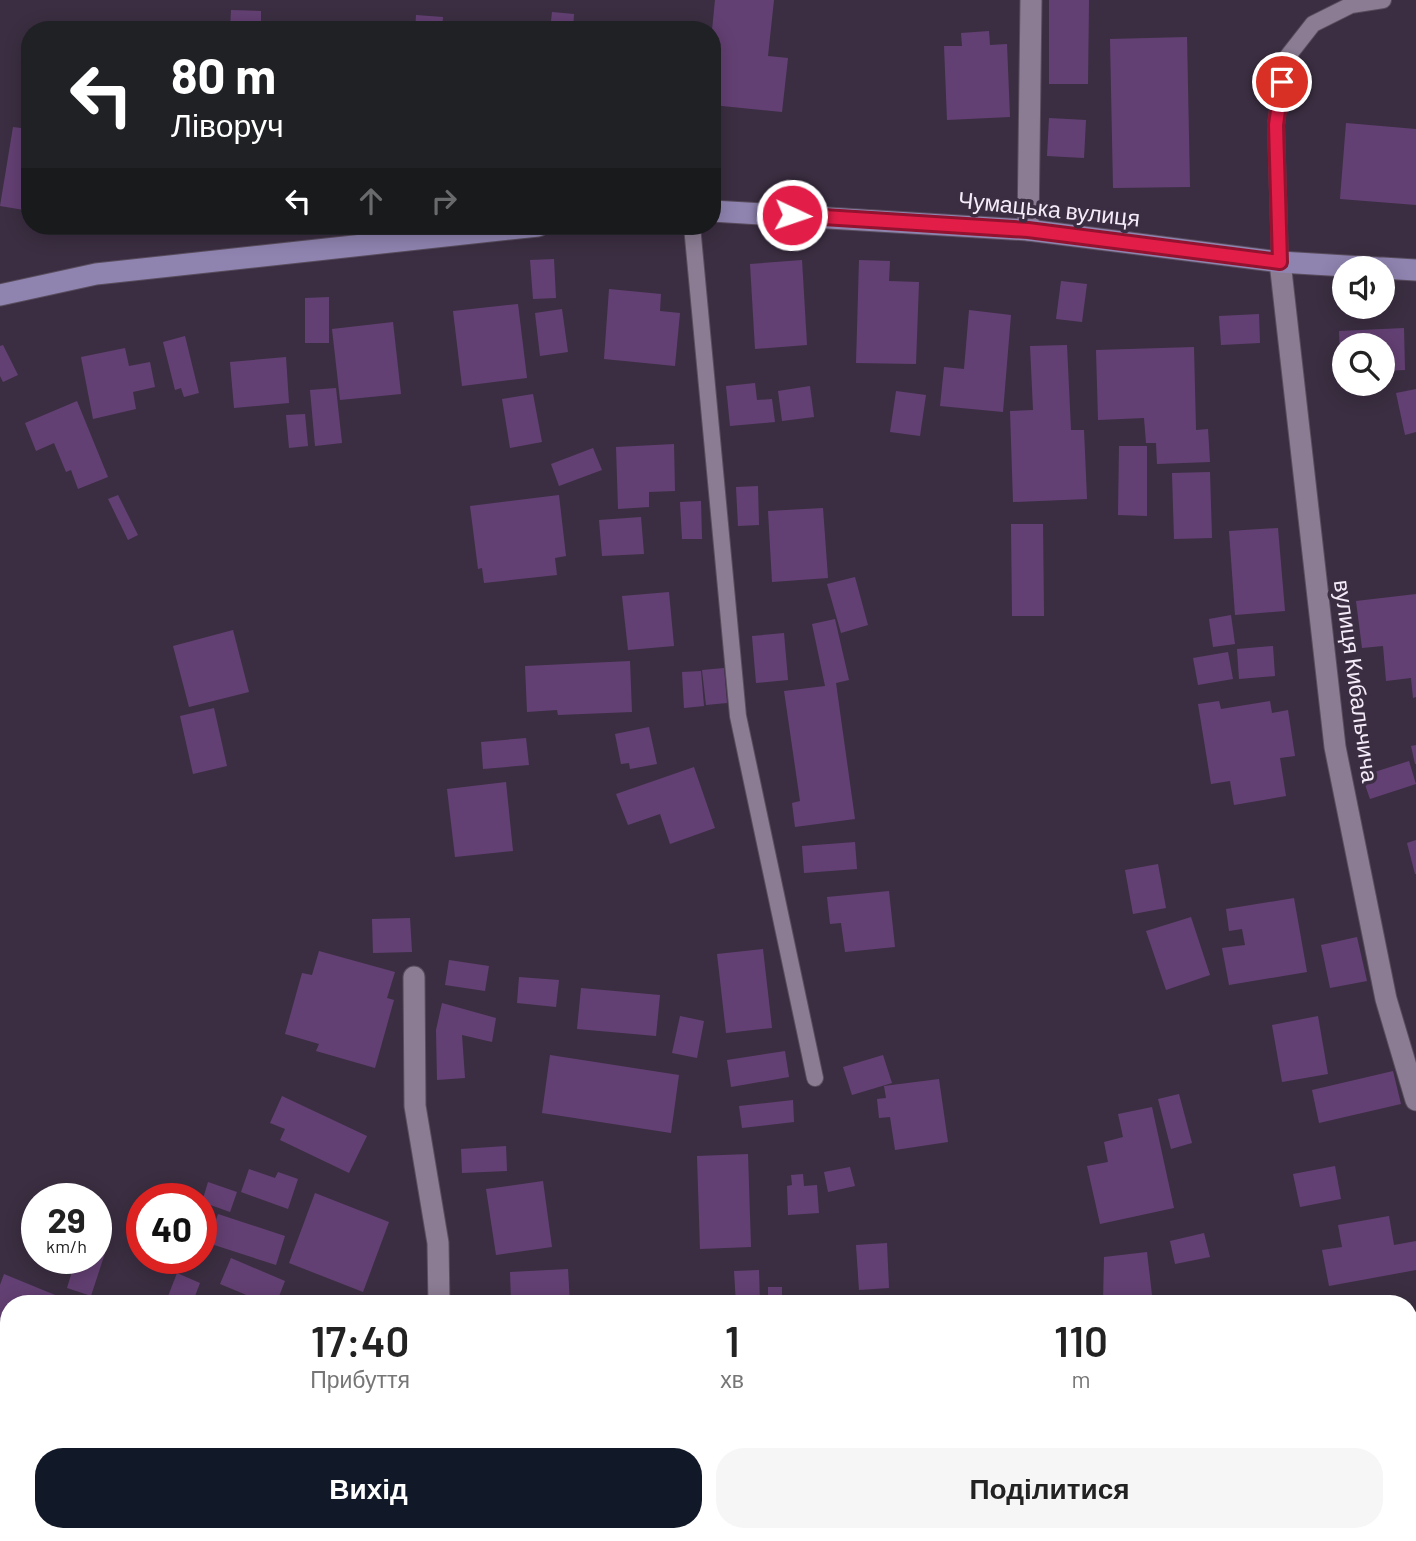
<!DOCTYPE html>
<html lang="uk">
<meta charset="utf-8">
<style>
body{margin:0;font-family:Barlow,sans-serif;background:#f6f6f6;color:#222;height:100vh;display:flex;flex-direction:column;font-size:26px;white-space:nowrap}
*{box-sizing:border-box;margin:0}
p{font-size:23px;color:#767676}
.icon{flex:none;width:38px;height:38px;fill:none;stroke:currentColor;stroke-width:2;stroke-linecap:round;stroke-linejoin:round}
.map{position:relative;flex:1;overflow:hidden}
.drawer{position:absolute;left:0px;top:1295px;width:1418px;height:247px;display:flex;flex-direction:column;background:#fff;border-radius:28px 28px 0 0;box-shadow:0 4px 18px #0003}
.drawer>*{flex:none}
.banner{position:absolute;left:21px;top:21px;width:700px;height:214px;border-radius:28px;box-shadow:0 4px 18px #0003;background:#202124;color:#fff;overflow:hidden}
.tools{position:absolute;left:1332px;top:256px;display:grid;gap:14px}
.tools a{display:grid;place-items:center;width:63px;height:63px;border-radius:50%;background:#fff;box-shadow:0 4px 18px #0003;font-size:35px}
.speed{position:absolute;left:21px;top:1183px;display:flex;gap:14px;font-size:35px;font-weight:700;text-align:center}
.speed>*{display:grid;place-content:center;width:91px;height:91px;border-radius:50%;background:#fff;box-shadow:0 4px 18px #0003;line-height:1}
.speed small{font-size:18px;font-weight:400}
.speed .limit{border:10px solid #d22;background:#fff;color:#111}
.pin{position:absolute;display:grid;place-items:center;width:60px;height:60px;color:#fff;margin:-30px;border:4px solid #fff;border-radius:50%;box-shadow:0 2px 7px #0007}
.me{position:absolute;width:77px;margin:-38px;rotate:93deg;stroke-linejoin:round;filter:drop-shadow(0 0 5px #0008)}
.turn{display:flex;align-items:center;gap:24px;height:147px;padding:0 35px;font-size:32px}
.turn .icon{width:91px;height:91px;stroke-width:2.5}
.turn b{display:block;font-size:49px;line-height:60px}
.lanes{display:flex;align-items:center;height:66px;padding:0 35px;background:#0003;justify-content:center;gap:35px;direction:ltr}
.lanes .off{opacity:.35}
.eta{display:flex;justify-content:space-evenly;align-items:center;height:119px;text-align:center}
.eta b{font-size:42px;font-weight:600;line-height:49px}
.primary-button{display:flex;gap:14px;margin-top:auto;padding:14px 35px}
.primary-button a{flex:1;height:80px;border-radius:28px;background:#111827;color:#fff;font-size:28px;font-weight:600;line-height:80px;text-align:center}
.primary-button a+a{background:#f6f6f6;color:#222}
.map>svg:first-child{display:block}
</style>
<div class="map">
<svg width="1416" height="1541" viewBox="0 0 1416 1541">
<rect width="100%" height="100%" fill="#3b2e42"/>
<!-- building -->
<g fill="#634073">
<path d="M715,0H774L768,56L788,58L782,112L712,105V30Z"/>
<path d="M1049,0H1089L1088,84H1049Z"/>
<path d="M231,10L261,11V30H230Z"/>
<path d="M552,12L574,14L573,30H550Z"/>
<path d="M416,15L443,17L442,30H415Z"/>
<path d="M989,31L990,45L1007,44L1010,117L947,120L944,46H962L961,33Z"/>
<path d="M1187,37L1190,187L1113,188L1110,39Z"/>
<path d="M1049,118L1086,120L1084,158L1047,156Z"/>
<path d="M1346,123L1416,129V205L1340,199Z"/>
<path d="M13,127L30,129V211L0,206Z"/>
<path d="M554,259L556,298L533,299L530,260Z"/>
<path d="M802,260L807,345L755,349L750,264Z"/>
<path d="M859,260L890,261L889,281L919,282L916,364L856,363Z"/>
<path d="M1061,281L1087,284L1082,322L1056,319Z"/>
<path d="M609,289L661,294L660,311L680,313L675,366L604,359Z"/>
<path d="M329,297V343H305V298Z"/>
<path d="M518,304L527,378L462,386L453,311Z"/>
<path d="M562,309L568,352L540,356L535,313Z"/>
<path d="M969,310L1011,315L1003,412L940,406L944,367L964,369Z"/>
<path d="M1259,314L1260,343L1221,345L1219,316Z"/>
<path d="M393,322L401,394L340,400L332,329Z"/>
<path d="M1404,328L1405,370L1382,371V345H1344V383H1370V386L1341,387L1339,331Z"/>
<path d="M185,336L199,393L184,397L181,388L175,390L163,342Z"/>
<path d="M3,345L18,375L3,382L0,376V346Z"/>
<path d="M1067,345L1071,430H1084L1087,499L1013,502L1010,411L1033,410L1030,346Z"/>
<path d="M1194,347L1196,430L1208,429L1210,462L1157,464L1156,443H1146L1144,418L1098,420L1096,350Z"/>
<path d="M125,348L129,366L150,362L155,387L133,392L136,409L93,419L81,357Z"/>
<path d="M286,357L289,403L234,408L230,362Z"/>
<path d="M755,383L757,400L772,399L775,422L730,426L726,386Z"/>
<path d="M810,386L814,417L782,421L778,391Z"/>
<path d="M336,388L342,443L315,446L310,390Z"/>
<path d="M1416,389V432L1405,435L1396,393Z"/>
<path d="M896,391L926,395L920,436L890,432Z"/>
<path d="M533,394L542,442L510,448L502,399Z"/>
<path d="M77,401L108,477L78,489L71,470L66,472L54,443L36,451L25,423Z"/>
<path d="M305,414L308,446L289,448L286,415Z"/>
<path d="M674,444L675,491L649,492V507L618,509L616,447Z"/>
<path d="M1119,446H1147V516L1118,515Z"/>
<path d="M593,448L602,470L559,486L551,464Z"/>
<path d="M1210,472L1212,538L1174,539L1172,473Z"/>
<path d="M758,486L759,525L738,526L736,487Z"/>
<path d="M118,495L138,535L128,540L108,499Z"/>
<path d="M559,495L566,556L555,558L557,575L484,583L482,568L478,569L470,506Z"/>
<path d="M701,501L702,539H682L680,502Z"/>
<path d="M823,508L828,578L772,582L768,511Z"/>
<path d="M641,517L644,554L602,556L599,520Z"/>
<path d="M1011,524H1043L1044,616H1012Z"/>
<path d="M1278,528L1285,611L1235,615L1229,531Z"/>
<path d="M855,577L868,625L841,633L827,584Z"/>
<path d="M669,592L674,646L628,650L622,596Z"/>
<path d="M1416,594V697L1413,698L1411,678L1386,681L1383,646L1362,648L1356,601Z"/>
<path d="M1231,615L1235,644L1213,647L1209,619Z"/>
<path d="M835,619L849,680L836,683L855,819L795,827L792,803L800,801L784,691L825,686L812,624Z"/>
<path d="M233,630L249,692L189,707L173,646Z"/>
<path d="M784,633L788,680L756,683L752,636Z"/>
<path d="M1273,646L1275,676L1239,679L1237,649Z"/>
<path d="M1228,652L1233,679L1198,685L1193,658Z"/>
<path d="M630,661L632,712L558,715L557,710L527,712L525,666Z"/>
<path d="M724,668L727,703L706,705L702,670Z"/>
<path d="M701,671L704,706L684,708L682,672Z"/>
<path d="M1219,701L1221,709L1270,701L1272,713L1288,710L1295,756L1280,758L1286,796L1234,805L1230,781L1211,784L1198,704Z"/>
<path d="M214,708L227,766L193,774L180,716Z"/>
<path d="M649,727L657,764L630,769L629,763L621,764L615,734Z"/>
<path d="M526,738L529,765L483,769L481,742Z"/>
<path d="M1416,745V764H1415L1411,746Z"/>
<path d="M1409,761L1416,784L1370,799L1362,776Z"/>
<path d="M694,767L715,828L670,844L660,814L628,825L616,794Z"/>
<path d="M506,782L513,851L455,857L447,789Z"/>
<path d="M1416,840V874H1415L1407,843Z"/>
<path d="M855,842L857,869L804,873L802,846Z"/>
<path d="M1158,864L1166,908L1133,914L1125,870Z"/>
<path d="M889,891L895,947L845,952L841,923L830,924L827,897Z"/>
<path d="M1294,898L1307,972L1229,985L1222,948L1245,945L1242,929L1229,931L1226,909Z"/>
<path d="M1191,917L1210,975L1166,990L1146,931Z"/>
<path d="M410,918L412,952L373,953L372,919Z"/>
<path d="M1357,937L1367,981L1330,988L1321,945Z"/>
<path d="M763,949L772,1028L726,1033L717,954Z"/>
<path d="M319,951L395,972L387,998L394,1000L375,1068L316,1051L319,1044L285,1034L302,973L312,975Z"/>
<path d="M449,960L489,966L485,991L445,985Z"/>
<path d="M519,977L559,980L556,1007L517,1003Z"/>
<path d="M581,988L660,995L656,1036L577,1029Z"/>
<path d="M442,1003L496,1018L492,1042L462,1035L465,1078L437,1080L436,1030Z"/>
<path d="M680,1016L704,1021L697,1058L672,1053Z"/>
<path d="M1318,1016L1328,1074L1282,1082L1272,1025Z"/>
<path d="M785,1051L789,1077L731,1087L727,1060Z"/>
<path d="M550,1055L679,1075L671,1133L542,1113Z"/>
<path d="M883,1055L892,1083L852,1095L843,1067Z"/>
<path d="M1393,1071L1401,1104L1319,1123L1312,1090Z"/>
<path d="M939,1079L948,1142L895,1150L890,1117L879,1118L877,1099L886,1098L884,1086Z"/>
<path d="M1179,1094L1192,1143L1171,1149L1158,1099Z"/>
<path d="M282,1096L367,1136L349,1173L280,1140L285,1129L270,1123Z"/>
<path d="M793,1100L794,1122L742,1128L739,1106Z"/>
<path d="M1152,1107L1174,1208L1100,1224L1087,1166L1108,1162L1104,1142L1123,1137L1118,1114Z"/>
<path d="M506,1146L507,1171L462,1173L461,1149Z"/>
<path d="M748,1154L751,1247L700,1249L697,1156Z"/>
<path d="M1335,1166L1341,1199L1300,1207L1293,1174Z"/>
<path d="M850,1167L855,1186L828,1192L824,1172Z"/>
<path d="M249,1169L275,1178L278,1172L298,1179L288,1209L241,1192Z"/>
<path d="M803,1174L804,1186L817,1185L819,1213L788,1215L787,1186L792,1185L791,1175Z"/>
<path d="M543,1181L552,1247L496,1255L486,1189Z"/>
<path d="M208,1182L237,1192L230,1212L202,1202Z"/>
<path d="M63,1193L77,1199H60Z"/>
<path d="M315,1193L389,1222L363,1292L289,1263Z"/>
<path d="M218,1214L285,1236L276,1265L208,1243Z"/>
<path d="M1389,1216L1394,1245L1416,1241V1270L1329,1286L1322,1250L1342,1247L1338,1225Z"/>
<path d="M1204,1233L1210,1257L1175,1264L1170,1241Z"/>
<path d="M887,1243L889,1288L859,1290L856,1245Z"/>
<path d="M96,1250L105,1253L91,1296L67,1288L76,1258H96Z"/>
<path d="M1147,1252L1152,1295L1103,1301L1104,1257Z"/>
<path d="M231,1258L285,1281L276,1304H268L220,1284Z"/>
<path d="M568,1269L570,1304H511L510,1272Z"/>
<path d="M759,1270L760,1304H736L734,1271Z"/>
<path d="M177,1273L200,1283L192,1304H165Z"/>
<path d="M4,1274L60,1297L57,1304H9V1340L0,1336V1285Z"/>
<rect x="768" y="1287" width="14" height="17"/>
<path d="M1409,1336L1416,1355V1382L1409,1385Z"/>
<path d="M1415,1402L1416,1440L1409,1443V1405Z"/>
<path d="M4,1416L9,1417V1453L0,1450V1428Z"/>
<path d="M0,1458L9,1461V1533H18L15,1541H0Z"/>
<path d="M1409,1482L1415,1497L1409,1500Z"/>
<path d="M1416,1512V1540L1393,1541L1390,1533H1409V1515Z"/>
<path d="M19,1533H41L38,1540Z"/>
<path d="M158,1533H198L194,1541H155Z"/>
<path d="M217,1533H262L279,1541H213Z"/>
<path d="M514,1533H582L579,1541H511Z"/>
<path d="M618,1533H647L662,1541H614Z"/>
<path d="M756,1533H794L790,1541H770Z"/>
<path d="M1171,1533H1242L1245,1541H1174Z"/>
<path d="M1264,1533H1297L1300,1538L1259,1541L1257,1538Z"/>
<path d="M1376,1533L1381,1541H1357Z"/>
</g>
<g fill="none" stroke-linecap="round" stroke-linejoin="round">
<!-- lane casing -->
<g stroke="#594d5e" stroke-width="18">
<g id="lane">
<path d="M692,226L738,716L815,1078"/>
<path d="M1280,262L1276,125L1284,61L1313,24L1351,5L1383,0"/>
<path d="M346,1541L351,1533"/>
</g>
</g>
<!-- street casing -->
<g stroke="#594d5e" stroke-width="23">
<g id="street">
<path d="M1028,230L1031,0"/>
<path d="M1280,262L1335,747L1386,999L1416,1100"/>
<path d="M414,977L415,1106L438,1243L439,1304"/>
<path d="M0,1378L9,1382"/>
<path d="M375,1533L390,1541"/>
<path d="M1119,1533L1124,1541"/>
</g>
</g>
<!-- secondary casing -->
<g stroke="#594d5e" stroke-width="23">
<g id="secondary">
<path d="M712,211L1028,230L1280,262L1379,268"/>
<path d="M1382,268L1416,270"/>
<path d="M0,295L96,274L538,226"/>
</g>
</g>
<!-- lane -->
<use href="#lane" stroke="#8b7c93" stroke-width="16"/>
<!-- street -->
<use href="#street" stroke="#8b7c93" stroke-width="21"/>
<!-- secondary -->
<use href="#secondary" stroke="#8f84b0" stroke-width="21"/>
</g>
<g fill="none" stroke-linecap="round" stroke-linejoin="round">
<!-- route casing -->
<g stroke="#92132f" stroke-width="18">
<path id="route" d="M792,215L1028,230L1280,262L1276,125L1282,82"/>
</g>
<!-- route -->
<use href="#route" stroke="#e11d48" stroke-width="12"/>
</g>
<g text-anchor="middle" stroke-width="7" stroke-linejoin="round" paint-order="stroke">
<!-- street labels -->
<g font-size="23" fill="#f4ebf8" stroke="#3b2e42">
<text transform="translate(1049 209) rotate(6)" y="8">Чумацька вулиця</text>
<text transform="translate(1356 681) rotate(82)" y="8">вулиця Кибальчича</text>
</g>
</g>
</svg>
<div class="tools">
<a><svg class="icon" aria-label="sound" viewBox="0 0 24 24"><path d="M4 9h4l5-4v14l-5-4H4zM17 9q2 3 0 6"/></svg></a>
<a><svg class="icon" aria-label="search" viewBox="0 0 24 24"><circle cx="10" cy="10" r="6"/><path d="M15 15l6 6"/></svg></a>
</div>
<div class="speed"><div>29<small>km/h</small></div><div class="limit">40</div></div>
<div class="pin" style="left:1282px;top:82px;background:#d93025"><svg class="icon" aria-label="arrive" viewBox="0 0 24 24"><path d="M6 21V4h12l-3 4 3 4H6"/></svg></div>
<svg class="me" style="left:792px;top:215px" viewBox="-20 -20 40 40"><circle r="17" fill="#e11d48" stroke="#fff" stroke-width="3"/><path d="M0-11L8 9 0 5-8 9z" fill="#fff"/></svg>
<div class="banner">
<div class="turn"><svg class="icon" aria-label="left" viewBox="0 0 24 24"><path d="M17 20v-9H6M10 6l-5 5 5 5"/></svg><div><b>80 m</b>Ліворуч</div></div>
<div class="lanes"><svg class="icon" aria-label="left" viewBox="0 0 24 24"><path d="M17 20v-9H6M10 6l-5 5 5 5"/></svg><svg class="icon off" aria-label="ahead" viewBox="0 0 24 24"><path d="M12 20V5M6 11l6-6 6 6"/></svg><svg class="icon off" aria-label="right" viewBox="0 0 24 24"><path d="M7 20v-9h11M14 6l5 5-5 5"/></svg></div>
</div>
<section class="drawer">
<div class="eta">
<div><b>17:40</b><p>Прибуття</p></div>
<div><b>1</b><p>хв</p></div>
<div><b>110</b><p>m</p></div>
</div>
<div class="primary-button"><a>Вихід</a><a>Поділитися</a></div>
</section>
</div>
